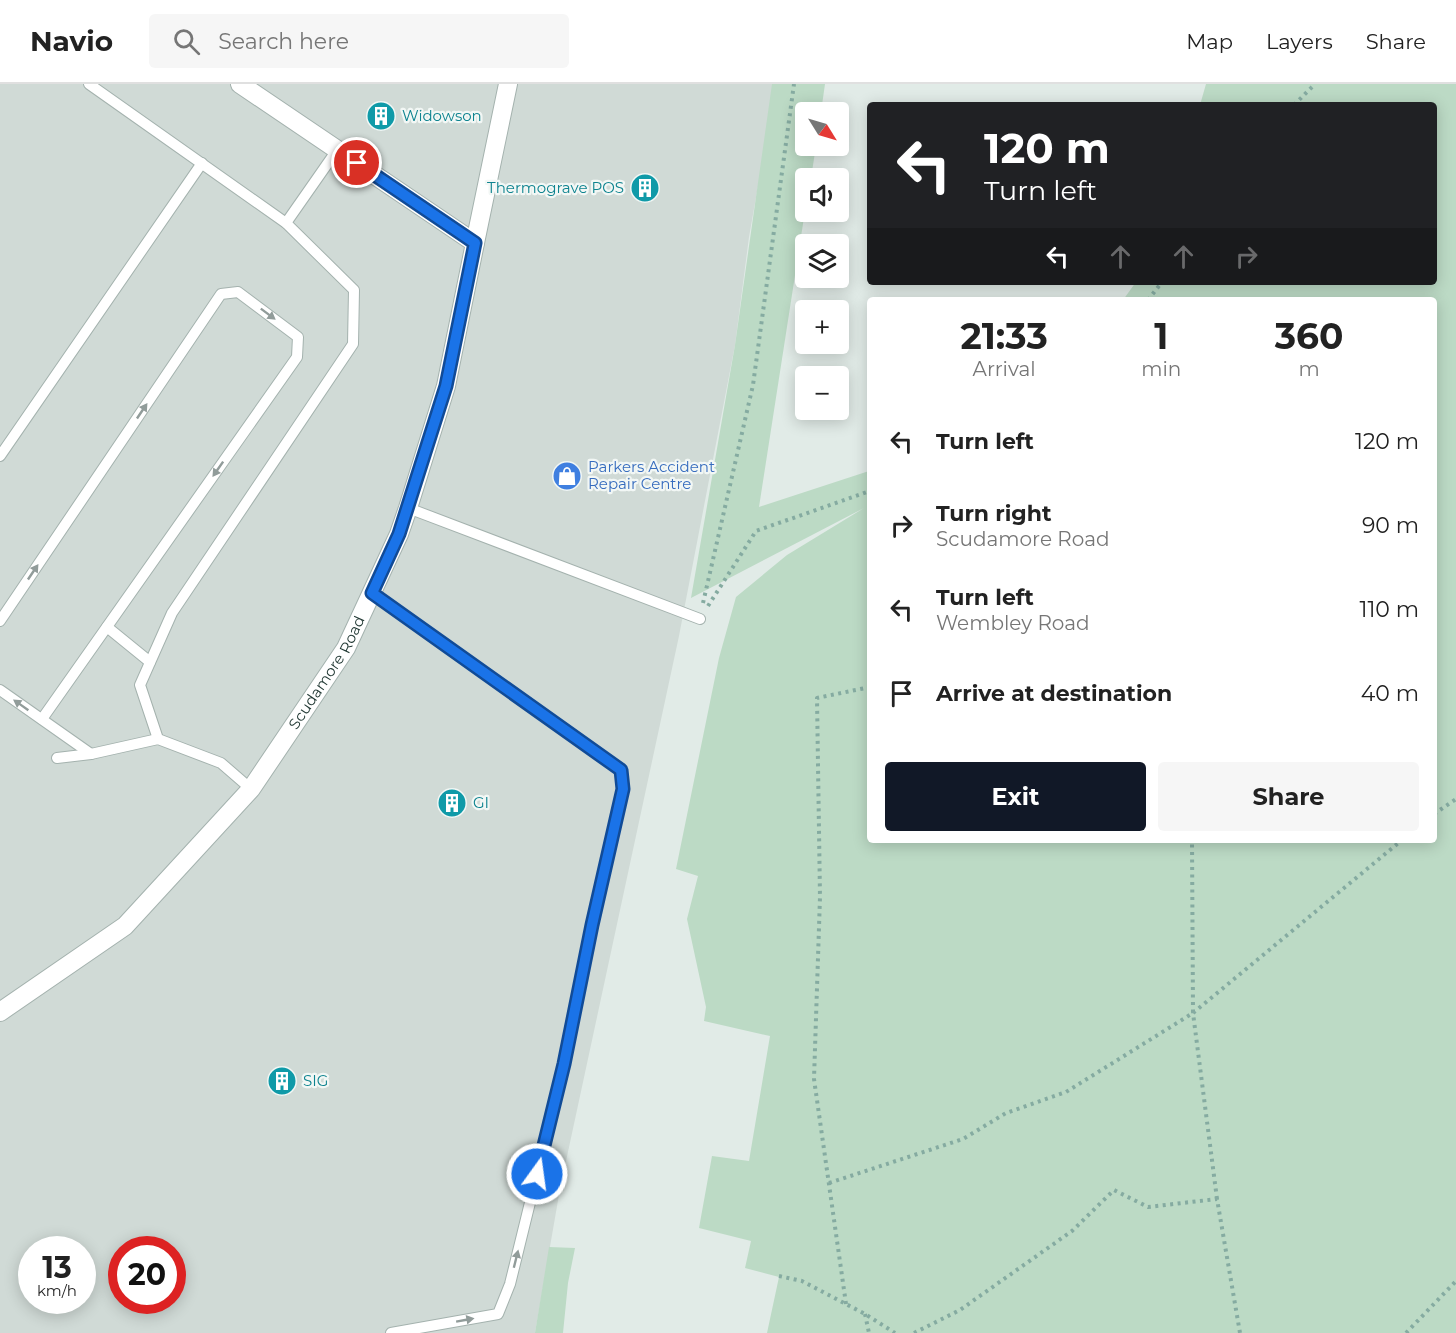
<!DOCTYPE html>
<meta charset="utf-8">
<style>
body{margin:0;font-family:Montserrat,sans-serif;background:#f6f6f6;color:#222;height:100vh;display:flex;flex-direction:column;font-size:22px;white-space:nowrap}
*{box-sizing:border-box;margin:0}
p{font-size:20px;color:#767676}
.icon{flex:none;width:33px;height:33px;fill:none;stroke:currentColor;stroke-width:2;stroke-linecap:round;stroke-linejoin:round}
.map{position:relative;flex:1;overflow:hidden}
.drawer{position:absolute;left:867px;top:213px;width:570px;height:546px;display:flex;flex-direction:column;background:#fff;border-radius:6px;box-shadow:0 3px 15px #0003}
.drawer>*{flex:none}
.banner{position:absolute;left:867px;top:18px;width:570px;height:183px;border-radius:6px;box-shadow:0 3px 15px #0003;background:#202124;color:#fff;overflow:hidden}
.needle{width:39px;rotate:127deg}
.tools{position:absolute;left:795px;top:18px;display:grid;gap:12px}
.tools a{display:grid;place-items:center;width:54px;height:54px;border-radius:6px;background:#fff;box-shadow:0 3px 15px #0003;font-size:30px}
.speed{position:absolute;left:18px;top:1152px;display:flex;gap:12px;font-size:30px;font-weight:700;text-align:center}
.speed>*{display:grid;place-content:center;width:78px;height:78px;border-radius:50%;background:#fff;box-shadow:0 3px 15px #0003;line-height:1}
.speed small{font-size:15px;font-weight:400}
.speed .limit{border:9px solid #d22;background:#fff;color:#111}
.pin{position:absolute;display:grid;place-items:center;width:51px;height:51px;color:#fff;margin:-26px;border:3px solid #fff;border-radius:50%;box-shadow:0 2px 6px #0007}
.me{position:absolute;width:66px;margin:-33px;rotate:14deg;stroke-linejoin:round;filter:drop-shadow(0 0 4px #0008)}
.turn{display:flex;align-items:center;gap:21px;height:126px;padding:0 18px;font-size:27px}
.turn .icon{width:78px;height:78px;stroke-width:2.5}
.turn b{display:block;font-size:42px;line-height:51px}
.lanes{display:flex;align-items:center;height:57px;padding:0 18px;background:#0003;justify-content:center;gap:30px;direction:ltr}
.lanes .off{opacity:.35}
.eta{display:flex;justify-content:space-evenly;align-items:center;height:102px;text-align:center}
.eta b{font-size:36px;font-weight:700;line-height:42px}
.action{display:flex;gap:12px;margin-top:auto;padding:12px 18px}
.action a{flex:1;height:69px;border-radius:6px;background:#111827;color:#fff;font-size:24px;font-weight:700;line-height:69px;text-align:center}
.action a+a{background:#f6f6f6;color:#222}
ul{padding:0;list-style:none}
li{display:flex;align-items:center;gap:18px;height:84px;padding:0 18px}
li div{flex:1}
li b{display:block;font-size:22px}
li em{font-style:normal}
header{display:flex;align-items:center;gap:36px;box-sizing:border-box;height:84px;padding:0 30px;background:#fff;border-bottom:2px solid #e0e0e0}
header strong{font-size:28px}
nav{display:flex;gap:33px;margin-inline-start:auto;font-size:21px}
.search{width:420px;height:54px;background:#f6f6f6;display:flex;align-items:center;gap:15px;box-sizing:border-box;padding:0 21px;border-radius:6px;color:#767676;font-size:22px}
.map>svg:first-child{display:block}
</style>
<header>
<strong>Navio</strong>
<div class="search"><svg class="icon" aria-label="search" viewBox="0 0 24 24"><circle cx="10" cy="10" r="6"/><path d="M15 15l6 6"/></svg>Search here</div>
<nav><a>Map</a><a>Layers</a><a>Share</a></nav>
</header>
<div class="map">
<svg width="1456" height="1249" viewBox="0 0 1456 1249">
<rect width="100%" height="100%" fill="#e1ebe7"/>
<!-- built -->
<path fill="#d0dad6" fill-rule="evenodd" d="M0,0H776L749,153L735,261L679,552L560,1105L535,1249H0ZM32,1166H82V1216H32ZM122,1166H172V1216H122Z"/>
<!-- green -->
<g fill="#bcdac5">
<path d="M772,0H825L821,28H806V62H816L811,94H806L805,127L759,423L869,387L870,756H1434V216H1123L1136,198H1434V21H1200L1206,0H1456V1249H767L779,1193L745,1184L751,1157L699,1144L712,1072L749,1077L770,952L704,937L706,923L687,835L698,792L676,785L719,574L736,513L787,471L864,424L691,514L735,261Z"/>
<path d="M549,1163L575,1164L568,1199L563,1249H535Z"/>
</g>
<g fill="none" stroke-linecap="round" stroke-linejoin="round">
<!-- service casing -->
<g stroke="#a4b2ae" stroke-width="12">
<g id="service">
<path d="M89,0L286,139L354,206L353,260L172,529L140,601L158,655"/>
<path d="M286,139L337,66"/>
<path d="M0,372L202,79"/>
<path d="M408,424L700,535"/>
<path d="M372,509L621,686L623,705L592,841L564,980L510,1200L498,1230L391,1249"/>
<path d="M0,537L221,210L238,208L298,253L297,273L42,635"/>
<path d="M107,543L150,578"/>
<path d="M0,606L91,670"/>
<path d="M57,674L91,670L158,655L221,679L251,705"/>
</g>
</g>
<!-- minor casing -->
<g stroke="#a4b2ae" stroke-width="20">
<path id="minor" d="M475,159L508,0"/>
</g>
<!-- tertiary casing -->
<g stroke="#a4b2ae" stroke-width="20">
<g id="tertiary">
<path id="s1" d="M0,928L125,842L251,705L346,564L399,450L408,424L446,302L475,159L240,0"/>
</g>
</g>
<!-- path -->
<g stroke="#85aba1" stroke-width="4" stroke-dasharray="3 4.5" stroke-linecap="butt">
<path d="M1294,21L1315,0"/>
<path d="M1148,216L1162,198"/>
<path d="M703,519L753,301L794,0"/>
<path d="M708,522L756,447L870,407"/>
<path d="M1434,730L1456,715"/>
<path d="M829,1099L963,1055L1006,1029L1066,1008L1193,929L1192,756"/>
<path d="M1217,1115L1193,929L1402,756"/>
<path d="M779,1192L802,1197L865,1230L895,1249"/>
<path d="M846,1220L814,995L820,813L817,614L870,603"/>
<path d="M865,1230L869,1249"/>
<path d="M914,1249L960,1226L1072,1147L1114,1106L1148,1123L1217,1115L1240,1249"/>
<path d="M1406,1249L1456,1197"/>
</g>
<!-- service -->
<use href="#service" stroke="#fff" stroke-width="10"/>
<!-- minor -->
<use href="#minor" stroke="#fff" stroke-width="18"/>
<!-- tertiary -->
<use href="#tertiary" stroke="#fff" stroke-width="18"/>
</g>
<!-- one-way arrows -->
<defs><path id="oneway-solid" d="M-6-.8H1V-3.2L6.5 0L1 3.2V.8H-6Z" transform="scale(1.5)"/></defs>
<g fill="#919c9a">
<use href="#oneway-solid" transform="translate(268 230) rotate(37)"/>
<use href="#oneway-solid" transform="translate(142 327) rotate(-56)"/>
<use href="#oneway-solid" transform="translate(218 385) rotate(125)"/>
<use href="#oneway-solid" transform="translate(33 488) rotate(-56)"/>
<use href="#oneway-solid" transform="translate(21 621) rotate(-145)"/>
<use href="#oneway-solid" transform="translate(516 1175) rotate(-76)"/>
<use href="#oneway-solid" transform="translate(465 1236) rotate(-10)"/>
</g>
<g fill="none" stroke-linecap="round" stroke-linejoin="round">
<!-- route casing -->
<g stroke="#114b97" stroke-width="15">
<path id="route" d="M357,79L475,159L446,302L399,450L372,509L621,686L623,705L592,841L564,980L537,1090"/>
</g>
<!-- route -->
<use href="#route" stroke="#1a73e8" stroke-width="10"/>
</g>
<!-- icons -->
<defs>
<g id="building-disc" transform="scale(1.5)"><circle r="9.5" fill="#0f9aa8" stroke="#f2f7f5"/><path d="M-4-6H4V6H1V3H-1V6H-4ZM-2.5-4.3h1.7v1.8h-1.7ZM.8-4.3h1.7v1.8H.8ZM-2.5-1h1.7V.8h-1.7ZM.8-1h1.7V.8H.8Z" fill="#fff"/></g>
<g id="shop-disc" transform="scale(1.5)"><circle r="9.5" fill="#3f7fe0" stroke="#f2f7f5"/><path d="M-5-2.5h2.3a2.7 3.5 0 0 1 5.4 0H5L5.5 6h-11ZM-1.5-2.5h3a1.5 2.3 0 0 0-3 0Z" fill="#fff"/></g>
</defs>
<g fill-rule="evenodd">
<use href="#building-disc" x="381" y="32"/>
<use href="#building-disc" x="645" y="104"/>
<use href="#shop-disc" x="567" y="392"/>
<use href="#building-disc" x="452" y="719"/>
<use href="#building-disc" x="282" y="997"/>
</g>
<g text-anchor="middle" stroke-width="4.5" stroke-linejoin="round" paint-order="stroke">
<!-- culture labels -->
<g font-size="15" fill="#0d838f" stroke="#f2f7f5" text-anchor="start">
<text x="402" y="37">Widowson</text>
<text x="624" y="109" text-anchor="end">Thermograve POS</text>
<text x="473" y="724">GI</text>
<text x="303" y="1002">SIG</text>
</g>
<!-- shop labels -->
<g font-size="15" fill="#366cbe" stroke="#f2f7f5" text-anchor="start">
<text x="588" y="388">Parkers Accident<tspan x="588" dy="17">Repair Centre</tspan></text>
</g>
<!-- street labels -->
<g font-size="15" fill="#233a35" stroke="#f2f7f5">
<text dy="5" stroke="none"><textPath href="#s1" startOffset="477">Scudamore Road</textPath></text>
</g>
</g>
</svg>
<div class="tools">
<a><svg class="needle" viewBox="-14 -14 28 28"><path d="M0-13l5 13h-10z" fill="#e53935"/><path d="M0 13l5-13h-10z" fill="#767676"/></svg></a>
<a><svg class="icon" aria-label="sound" viewBox="0 0 24 24"><path d="M4 9h4l5-4v14l-5-4H4zM17 9q2 3 0 6"/></svg></a>
<a><svg class="icon" aria-label="layers" viewBox="0 0 24 24"><path d="M12 4l9 5-9 5-9-5zM3 14l9 5 9-5"/></svg></a>
<a>+</a>
<a>−</a>
</div>
<div class="speed"><div>13<small>km/h</small></div><div class="limit">20</div></div>
<div class="pin" style="left:357px;top:79px;background:#d93025"><svg class="icon" aria-label="arrive" viewBox="0 0 24 24"><path d="M6 21V4h12l-3 4 3 4H6"/></svg></div>
<svg class="me" style="left:537px;top:1090px" viewBox="-20 -20 40 40"><circle r="17" fill="#1a73e8" stroke="#fff" stroke-width="3"/><path d="M0-11L8 9 0 5-8 9z" fill="#fff"/></svg>
<div class="banner">
<div class="turn"><svg class="icon" aria-label="left" viewBox="0 0 24 24"><path d="M17 20v-9H6M10 6l-5 5 5 5"/></svg><div><b>120 m</b>Turn left</div></div>
<div class="lanes"><svg class="icon" aria-label="left" viewBox="0 0 24 24"><path d="M17 20v-9H6M10 6l-5 5 5 5"/></svg><svg class="icon off" aria-label="ahead" viewBox="0 0 24 24"><path d="M12 20V5M6 11l6-6 6 6"/></svg><svg class="icon off" aria-label="ahead" viewBox="0 0 24 24"><path d="M12 20V5M6 11l6-6 6 6"/></svg><svg class="icon off" aria-label="right" viewBox="0 0 24 24"><path d="M7 20v-9h11M14 6l5 5-5 5"/></svg></div>
</div>
<section class="drawer">
<div class="eta">
<div><b>21:33</b><p>Arrival</p></div>
<div><b>1</b><p>min</p></div>
<div><b>360</b><p>m</p></div>
</div>
<ul>
<li><svg class="icon" aria-label="left" viewBox="0 0 24 24"><path d="M17 20v-9H6M10 6l-5 5 5 5"/></svg><div><b>Turn left</b></div><em>120 m</em></li>
<li><svg class="icon" aria-label="right" viewBox="0 0 24 24"><path d="M7 20v-9h11M14 6l5 5-5 5"/></svg><div><b>Turn right</b><p>Scudamore Road</p></div><em>90 m</em></li>
<li><svg class="icon" aria-label="left" viewBox="0 0 24 24"><path d="M17 20v-9H6M10 6l-5 5 5 5"/></svg><div><b>Turn left</b><p>Wembley Road</p></div><em>110 m</em></li>
<li><svg class="icon" aria-label="arrive" viewBox="0 0 24 24"><path d="M6 21V4h12l-3 4 3 4H6"/></svg><div><b>Arrive at destination</b></div><em>40 m</em></li>
</ul>
<div class="action"><a>Exit</a><a>Share</a></div>
</section>
</div>
